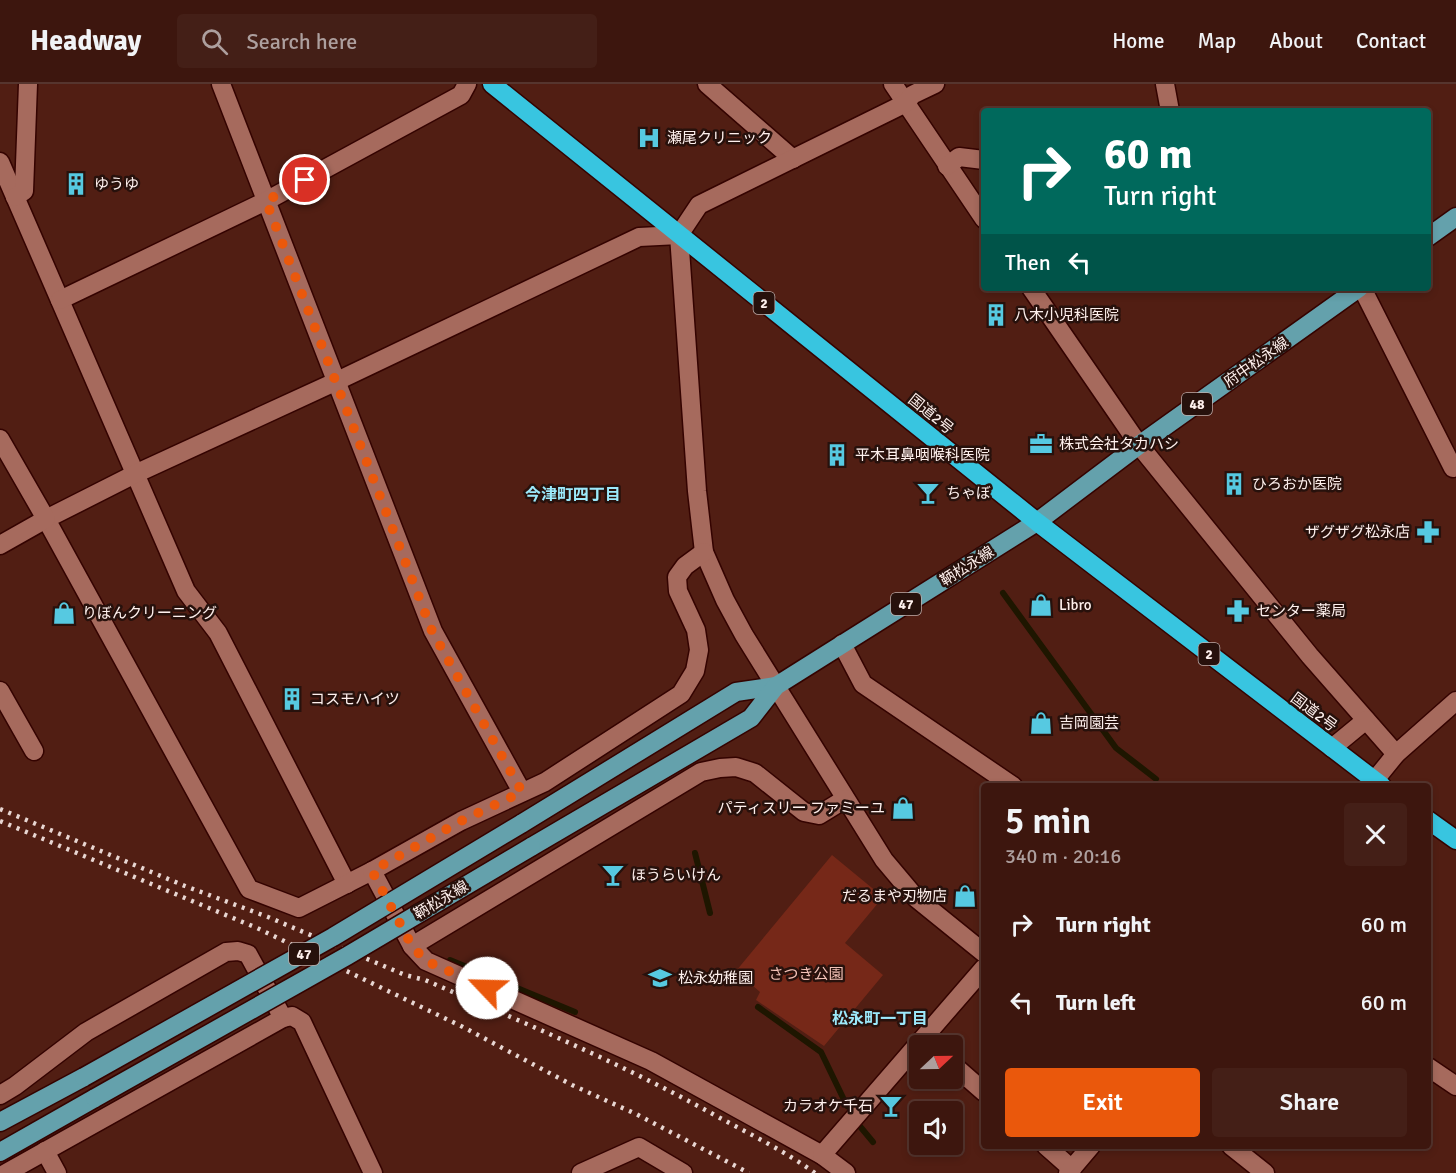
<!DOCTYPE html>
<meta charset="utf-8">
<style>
body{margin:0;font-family:Signika,"Noto Sans JP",sans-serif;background:#441f17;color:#f1f3f6;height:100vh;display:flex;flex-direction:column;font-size:22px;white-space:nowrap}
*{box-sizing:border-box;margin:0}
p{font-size:20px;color:#ad9f9e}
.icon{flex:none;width:33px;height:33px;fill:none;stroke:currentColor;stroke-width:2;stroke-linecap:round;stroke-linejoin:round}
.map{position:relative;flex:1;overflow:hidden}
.details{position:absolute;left:981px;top:699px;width:450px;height:366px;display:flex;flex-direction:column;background:#3d160e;border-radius:6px;box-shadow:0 3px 9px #0003,0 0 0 2px #56352e}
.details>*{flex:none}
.hud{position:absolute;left:981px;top:24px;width:450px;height:183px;border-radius:6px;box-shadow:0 3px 9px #0003,0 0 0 2px #56352e;background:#00695c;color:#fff;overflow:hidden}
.needle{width:39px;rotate:68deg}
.fabs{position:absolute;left:909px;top:951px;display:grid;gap:12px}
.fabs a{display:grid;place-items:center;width:54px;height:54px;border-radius:6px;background:#3d160e;box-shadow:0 3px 9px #0003,0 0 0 2px #56352e;font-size:30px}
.pin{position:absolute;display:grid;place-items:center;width:51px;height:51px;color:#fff;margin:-26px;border:3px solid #fff;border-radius:50%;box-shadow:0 2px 6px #0007}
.me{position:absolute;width:66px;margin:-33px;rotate:294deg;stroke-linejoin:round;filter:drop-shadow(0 0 4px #0008)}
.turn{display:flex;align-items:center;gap:21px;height:126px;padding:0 24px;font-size:27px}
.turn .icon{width:78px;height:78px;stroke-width:2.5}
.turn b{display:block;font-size:42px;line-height:51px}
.then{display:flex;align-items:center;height:57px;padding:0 24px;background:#0003;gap:12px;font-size:22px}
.round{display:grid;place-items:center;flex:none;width:63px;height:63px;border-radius:6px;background:#441f17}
.summary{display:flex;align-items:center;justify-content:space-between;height:102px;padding:0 24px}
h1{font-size:36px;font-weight:600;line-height:45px}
.primary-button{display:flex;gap:12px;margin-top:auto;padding:12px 24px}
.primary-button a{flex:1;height:69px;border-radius:6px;background:#ea580c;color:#fff;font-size:24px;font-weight:600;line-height:69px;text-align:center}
.primary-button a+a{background:#441f17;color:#f1f3f6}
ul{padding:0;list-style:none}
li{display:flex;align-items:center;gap:18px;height:78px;padding:0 24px}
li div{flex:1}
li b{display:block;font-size:22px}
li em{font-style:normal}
header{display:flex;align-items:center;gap:36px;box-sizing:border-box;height:84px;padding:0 30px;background:#3d160e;border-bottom:2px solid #56352e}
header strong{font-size:28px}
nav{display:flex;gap:33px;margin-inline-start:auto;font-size:21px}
.search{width:420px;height:54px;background:#441f17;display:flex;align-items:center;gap:15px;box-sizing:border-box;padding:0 21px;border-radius:6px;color:#ad9f9e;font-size:22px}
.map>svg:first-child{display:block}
</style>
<header>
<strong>Headway</strong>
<div class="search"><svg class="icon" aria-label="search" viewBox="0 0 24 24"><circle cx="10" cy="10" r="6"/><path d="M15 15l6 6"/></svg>Search here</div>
<nav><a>Home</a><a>Map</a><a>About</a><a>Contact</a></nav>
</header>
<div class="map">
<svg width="1456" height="1089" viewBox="0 0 1456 1089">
<rect width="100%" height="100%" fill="#511e13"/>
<!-- park -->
<path fill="#762818" d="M832,771L883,813L845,859L883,891L824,962L756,916L760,908L736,887Z"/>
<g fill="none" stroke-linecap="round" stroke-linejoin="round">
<!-- stream -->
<g stroke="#1e1600" stroke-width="6">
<path d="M1003,509L1116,664L1156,695"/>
<path d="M695,769L710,829"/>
<path d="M450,876L575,928"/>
<path d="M758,923L821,968L847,1022"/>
<path d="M858,1040L873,1058"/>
</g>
<!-- minor casing -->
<g stroke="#340300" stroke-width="21">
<g id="minor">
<path d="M221,0L433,547L522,708"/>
<path d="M707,0L793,75"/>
<path d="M893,0L984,135"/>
<path d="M935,0L912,11L906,19L699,121L679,151L697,407L704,468L725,516L744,551L884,776L916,814L984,869"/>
<path d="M1165,0L1170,27"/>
<path d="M0,78L186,507L218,549L347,800"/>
<path d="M947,82L959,73L984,76"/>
<path d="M15,113L24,107L28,0"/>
<path d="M679,151L639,153L335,298L135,390L46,435L249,805L299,824L372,787L461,737L545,698L681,610L695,587L699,566L696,546L678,507L677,493L685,482L704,468"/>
<path d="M1031,204L1139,361L1310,572L1396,670"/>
<path d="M1362,204L1453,384L1456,382"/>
<path d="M60,216L266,117L461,11L467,0"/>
<path d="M0,355L46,435L0,461"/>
<path d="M842,560L863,600L1013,702"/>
<path d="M0,607L34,667"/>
<path d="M1332,664L1366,636"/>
<path d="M1370,702L1396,670L1456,617"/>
<path d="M845,715L819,731L804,728L755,689L736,683L720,684L701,688L412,862L426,877L651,977L822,1071L846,1089"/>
<path d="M372,787L412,862"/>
<path d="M952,980L984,1008"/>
<path d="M1428,983L1456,1002"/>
<path d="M0,1011L15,1002L86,948L226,868L238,867L248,870L283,934"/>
<path d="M1046,1062L1072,1085"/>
<path d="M1231,1062L1265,1089"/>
<path d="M45,1067L57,1089"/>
<path d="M822,1071L984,884"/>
<path d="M6,1089L283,934L292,932L302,938L373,1089"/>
<path d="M581,1089L639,1063L683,1089"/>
<path d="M1068,1089L1091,1062"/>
</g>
</g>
<!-- major casing -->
<g stroke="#340300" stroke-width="21">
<g id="major">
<path d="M1428,153L1456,133"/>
<path d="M521,740L736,608L776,602"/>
<path d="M531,763L751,634L776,602L1037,438L1139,361L1359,204"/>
<path d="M0,1038L84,993"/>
<path d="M0,1068L95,1014"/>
</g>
</g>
<!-- highway casing -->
<g stroke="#340300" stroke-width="21">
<g id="highway">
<path d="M492,0L1037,438L1382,702"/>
<path d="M1428,736L1456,756"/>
</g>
</g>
<!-- minor -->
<use href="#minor" stroke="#a66a5d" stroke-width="18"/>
<!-- major -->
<use href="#major" stroke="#64a1ac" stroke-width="18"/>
<!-- highway -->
<use href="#highway" stroke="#38c5e0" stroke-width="18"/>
<!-- rail -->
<g stroke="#e8d6d2" stroke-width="4.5" stroke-dasharray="3 6" stroke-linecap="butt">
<path d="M0,725L185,802L268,833L405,891L425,896C525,939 625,981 720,1034C752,1051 786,1068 815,1089"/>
<path d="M0,737L257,844L463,943L572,1001L636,1030L749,1089"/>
</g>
<!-- major-bridge casing -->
<g stroke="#340300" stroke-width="21" stroke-linecap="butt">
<g id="major-bridge">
<path d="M84,993L333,853L521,740"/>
<path d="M95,1014L347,872L531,763"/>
</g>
</g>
<!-- major-bridge -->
<use href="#major-bridge" stroke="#64a1ac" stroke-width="18"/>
</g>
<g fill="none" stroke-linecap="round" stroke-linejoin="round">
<!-- route -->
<path stroke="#ea580c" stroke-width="10" stroke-dasharray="0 18" d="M305,96L266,117L432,547L522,708L461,737L372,787L412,862L426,877L487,904"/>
</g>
<!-- icons -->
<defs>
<g id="hospital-bare" transform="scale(1.8)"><path d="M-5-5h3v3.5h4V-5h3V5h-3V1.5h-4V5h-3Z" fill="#56c9e1" stroke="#27110c" stroke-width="2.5" paint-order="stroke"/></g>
<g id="building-bare" transform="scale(1.8)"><path d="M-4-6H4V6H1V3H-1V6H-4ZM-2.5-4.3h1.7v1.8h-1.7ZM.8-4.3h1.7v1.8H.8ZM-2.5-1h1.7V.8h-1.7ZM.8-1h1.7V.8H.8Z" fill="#56c9e1" stroke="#27110c" stroke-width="2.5" paint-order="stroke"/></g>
<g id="office-bare" transform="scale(1.8)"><path d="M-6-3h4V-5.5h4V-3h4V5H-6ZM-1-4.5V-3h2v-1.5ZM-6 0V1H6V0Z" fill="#56c9e1" stroke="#27110c" stroke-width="2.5" paint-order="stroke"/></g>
<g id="bar-bare" transform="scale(1.8)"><path d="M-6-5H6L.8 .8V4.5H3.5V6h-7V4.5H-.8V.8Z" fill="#56c9e1" stroke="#27110c" stroke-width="2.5" paint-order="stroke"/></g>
<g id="pharmacy-bare" transform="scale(1.8)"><path d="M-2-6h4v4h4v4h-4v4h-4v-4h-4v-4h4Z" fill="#56c9e1" stroke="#27110c" stroke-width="2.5" paint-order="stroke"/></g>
<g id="shop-bare" transform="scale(1.8)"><path d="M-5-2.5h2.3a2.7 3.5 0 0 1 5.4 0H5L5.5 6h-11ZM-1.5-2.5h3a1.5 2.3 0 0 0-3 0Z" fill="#56c9e1" stroke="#27110c" stroke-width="2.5" paint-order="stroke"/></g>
<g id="school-bare" transform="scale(1.8)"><path d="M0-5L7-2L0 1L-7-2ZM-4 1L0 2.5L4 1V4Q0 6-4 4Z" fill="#56c9e1" stroke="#27110c" stroke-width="2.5" paint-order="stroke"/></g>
</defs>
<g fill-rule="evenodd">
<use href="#hospital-bare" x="649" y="54"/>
<use href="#building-bare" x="76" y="100"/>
<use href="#building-bare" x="996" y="231"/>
<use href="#office-bare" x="1041" y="360"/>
<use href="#building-bare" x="837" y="371"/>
<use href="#building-bare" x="1234" y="400"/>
<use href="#bar-bare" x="928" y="409"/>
<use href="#pharmacy-bare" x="1428" y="448"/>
<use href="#shop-bare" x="1041" y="521"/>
<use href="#pharmacy-bare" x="1238" y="527"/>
<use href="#shop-bare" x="64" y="529"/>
<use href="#building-bare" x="292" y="615"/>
<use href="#shop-bare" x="1041" y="639"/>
<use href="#shop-bare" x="903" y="724"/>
<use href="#bar-bare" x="613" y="791"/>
<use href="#shop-bare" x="965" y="812"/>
<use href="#school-bare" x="660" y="894"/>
<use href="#bar-bare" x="891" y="1022"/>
</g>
<g text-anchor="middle" stroke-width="5" stroke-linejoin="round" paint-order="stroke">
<!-- shield labels -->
<g fill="#27110c" stroke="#beadaa" stroke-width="1.5">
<rect x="753.5" y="208" width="21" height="22" rx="4.5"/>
<rect x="1182" y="309" width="30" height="22" rx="4.5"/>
<rect x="891" y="509" width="30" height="22" rx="4.5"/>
<rect x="1198.5" y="559" width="21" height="22" rx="4.5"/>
<rect x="289" y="859" width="30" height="22" rx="4.5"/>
</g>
<g font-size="14" font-weight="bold" fill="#fef0ed">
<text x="764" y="224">2</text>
<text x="1197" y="325">48</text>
<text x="906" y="525">47</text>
<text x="1209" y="575">2</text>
<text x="304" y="875">47</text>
</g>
<!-- poi labels -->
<g font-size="15" fill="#fef0ed" stroke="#27110c" text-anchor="start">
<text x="667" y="59">瀬尾クリニック</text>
<text x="94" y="105">ゆうゆ</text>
<text x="1014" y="236">八木小児科医院</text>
<text x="1059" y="365">株式会社タカハシ</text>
<text x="855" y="376">平木耳鼻咽喉科医院</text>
<text x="1252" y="405">ひろおか医院</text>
<text x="946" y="414">ちゃぼ</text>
<text x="1410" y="453" text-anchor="end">ザグザグ松永店</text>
<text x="1059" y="526">Libro</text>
<text x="1256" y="532">センター薬局</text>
<text x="82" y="534">りぼんクリーニング</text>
<text x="310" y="620">コスモハイツ</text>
<text x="1059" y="644">吉岡園芸</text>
<text x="885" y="729" text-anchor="end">パティスリー ファミーユ</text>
<text x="631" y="796">ほうらいけん</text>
<text x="947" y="817" text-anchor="end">だるまや刃物店</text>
<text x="678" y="899">松永幼稚園</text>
<text x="873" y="1027" text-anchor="end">カラオケ千石</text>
</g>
<!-- street labels -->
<g font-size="15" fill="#fef0ed" stroke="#27110c">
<text transform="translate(1256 278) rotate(-35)" y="5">府中松永線</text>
<text transform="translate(931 330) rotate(39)" y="5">国道2号</text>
<text transform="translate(967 482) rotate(-32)" y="5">鞆松永線</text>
<text transform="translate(1314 628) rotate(37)" y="5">国道2号</text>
<text transform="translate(441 816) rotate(-31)" y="5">鞆松永線</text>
</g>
<!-- park labels -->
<g font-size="15" fill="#f3c2b7" stroke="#27110c">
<text x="806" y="895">さつき公園</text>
</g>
<!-- neighbourhood labels -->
<g font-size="16" font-weight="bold" fill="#9ce9fb" stroke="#27110c">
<text x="573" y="416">今津町四丁目</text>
<text x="880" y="940">松永町一丁目</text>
</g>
</g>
</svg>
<div class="fabs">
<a><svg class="needle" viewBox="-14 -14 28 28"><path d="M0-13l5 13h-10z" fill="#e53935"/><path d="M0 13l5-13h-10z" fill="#ad9f9e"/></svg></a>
<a><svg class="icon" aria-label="sound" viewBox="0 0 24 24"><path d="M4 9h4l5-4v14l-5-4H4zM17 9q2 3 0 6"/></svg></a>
</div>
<div class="pin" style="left:305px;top:96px;background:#d93025"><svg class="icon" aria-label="arrive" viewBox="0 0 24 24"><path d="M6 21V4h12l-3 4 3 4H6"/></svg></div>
<svg class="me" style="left:487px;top:904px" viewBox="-20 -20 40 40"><circle r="19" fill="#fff"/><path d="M0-13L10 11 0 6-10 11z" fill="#ea580c"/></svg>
<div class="hud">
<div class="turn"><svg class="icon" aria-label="right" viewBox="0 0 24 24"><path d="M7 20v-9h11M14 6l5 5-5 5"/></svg><div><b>60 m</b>Turn right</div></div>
<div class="then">Then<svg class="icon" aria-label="left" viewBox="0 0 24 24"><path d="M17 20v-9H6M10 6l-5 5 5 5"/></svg></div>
</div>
<section class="details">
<div class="summary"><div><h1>5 min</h1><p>340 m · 20:16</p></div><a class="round"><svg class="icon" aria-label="close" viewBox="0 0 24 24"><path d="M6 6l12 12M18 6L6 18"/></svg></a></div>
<ul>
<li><svg class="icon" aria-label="right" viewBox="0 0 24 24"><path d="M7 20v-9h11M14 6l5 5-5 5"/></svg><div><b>Turn right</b></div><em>60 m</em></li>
<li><svg class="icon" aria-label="left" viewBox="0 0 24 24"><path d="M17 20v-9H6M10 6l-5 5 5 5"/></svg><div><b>Turn left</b></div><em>60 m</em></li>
</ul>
<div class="primary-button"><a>Exit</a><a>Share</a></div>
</section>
</div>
